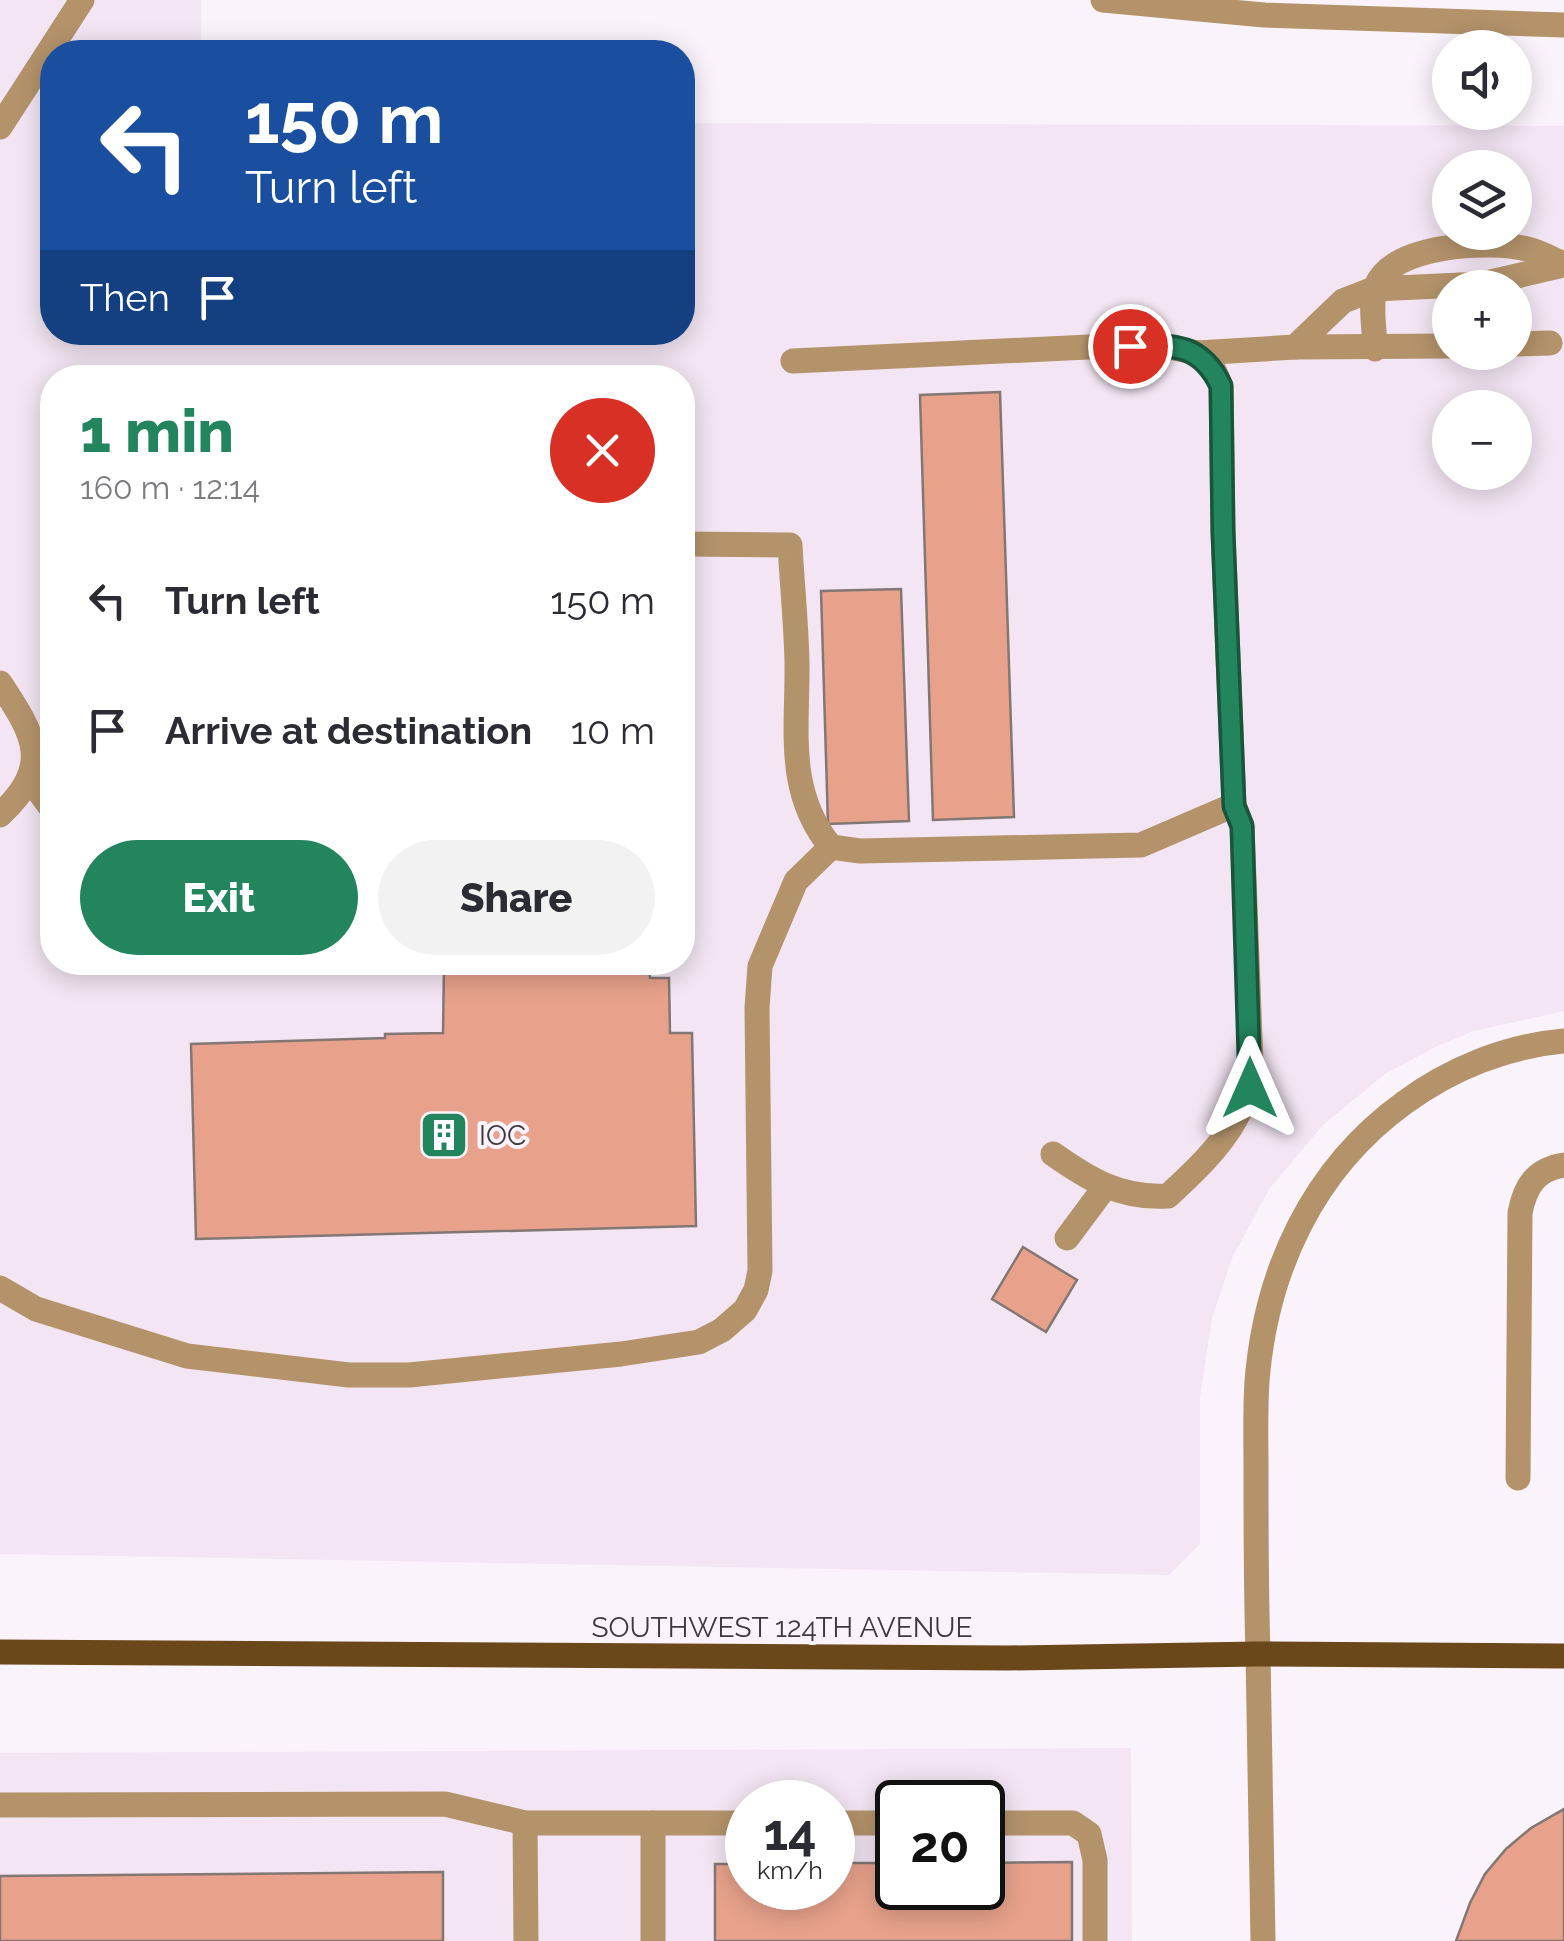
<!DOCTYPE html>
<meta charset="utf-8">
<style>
body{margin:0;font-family:Raleway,sans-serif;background:#f2f2f3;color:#2b2b33;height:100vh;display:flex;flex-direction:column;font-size:38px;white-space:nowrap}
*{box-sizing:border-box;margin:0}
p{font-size:32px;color:#7c7c81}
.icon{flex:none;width:55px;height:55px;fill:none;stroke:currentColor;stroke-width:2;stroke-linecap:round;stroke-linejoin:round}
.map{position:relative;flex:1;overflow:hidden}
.side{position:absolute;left:40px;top:365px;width:655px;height:610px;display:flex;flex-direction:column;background:#fff;border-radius:40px;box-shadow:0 5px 25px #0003}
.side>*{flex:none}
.top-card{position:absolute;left:40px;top:40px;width:655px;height:305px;border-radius:40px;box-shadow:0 5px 25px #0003;background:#1a4fa0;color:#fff;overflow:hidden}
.buttons{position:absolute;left:1432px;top:30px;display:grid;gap:20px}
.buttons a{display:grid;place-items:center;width:100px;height:100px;border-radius:50%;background:#fff;box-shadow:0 5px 25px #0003;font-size:50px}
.speed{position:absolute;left:725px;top:1780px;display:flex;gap:20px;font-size:50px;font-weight:700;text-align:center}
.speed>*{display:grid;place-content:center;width:130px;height:130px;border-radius:50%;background:#fff;box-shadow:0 5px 25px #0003;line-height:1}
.speed small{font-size:25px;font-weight:400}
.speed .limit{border:5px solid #111;border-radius:15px;background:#fff;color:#111}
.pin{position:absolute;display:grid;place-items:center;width:85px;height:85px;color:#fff;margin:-42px;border:5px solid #fff;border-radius:50%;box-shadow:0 2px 10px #0007}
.me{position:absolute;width:110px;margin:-55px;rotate:0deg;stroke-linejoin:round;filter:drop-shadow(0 0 8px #0008)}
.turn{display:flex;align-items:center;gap:35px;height:210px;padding:0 40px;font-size:45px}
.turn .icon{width:130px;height:130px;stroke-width:2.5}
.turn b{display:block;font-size:70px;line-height:85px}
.then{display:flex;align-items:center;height:95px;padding:0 40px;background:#0003;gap:20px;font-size:38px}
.round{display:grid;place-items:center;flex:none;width:105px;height:105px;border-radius:52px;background:#f2f2f3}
.summary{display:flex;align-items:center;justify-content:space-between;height:170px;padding:0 40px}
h1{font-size:60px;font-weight:800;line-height:75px;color:#23855e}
.action{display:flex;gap:20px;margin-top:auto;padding:20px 40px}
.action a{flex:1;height:115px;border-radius:60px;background:#23855e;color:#fff;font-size:40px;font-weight:800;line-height:115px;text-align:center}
.action a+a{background:#f2f2f3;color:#2b2b33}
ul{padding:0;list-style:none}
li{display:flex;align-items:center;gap:30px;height:130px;padding:0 40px}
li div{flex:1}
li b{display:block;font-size:38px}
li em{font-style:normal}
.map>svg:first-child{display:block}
</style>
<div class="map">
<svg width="1564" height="1941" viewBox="0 0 1564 1941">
<rect width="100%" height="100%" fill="#fbf3fb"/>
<!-- built -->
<g fill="#f3e5f3" fill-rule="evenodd">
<path d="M0,0H201V52H52V332H682L683,123L1564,126V1011L1474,1031L1437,1046L1385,1074L1323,1125L1270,1188L1232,1258L1212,1318L1200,1398V1544L1169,1575L0,1554ZM1450,168H1515V232H1450ZM1450,288H1515V352H1450ZM52,378H682V962H52ZM1450,408H1515V472H1450Z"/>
<path d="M1131,1748L1132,1941H0V1753ZM748,1802H832V1888H748ZM898,1802H982V1888H898Z"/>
</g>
<!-- building -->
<g fill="#e8a28b" stroke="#827774" stroke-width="2.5">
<path d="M1000,392L1014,817L933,820L920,395Z"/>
<path d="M901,589L909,821L828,824L821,591Z"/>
<path d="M450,962H649L650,978H669L670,1033H692L696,1226L196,1239L191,1044L385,1038V1034L443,1033L444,967H450Z"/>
<path d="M1023,1247L1077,1280L1046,1332L992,1299Z"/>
<path d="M1564,1809V1941H1456L1470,1903L1485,1874L1506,1849L1531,1828Z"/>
<path d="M1072,1862V1941H715V1864H748V1888H832V1863H898V1888H982V1863Z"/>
<path d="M443,1872V1941H0V1876Z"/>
</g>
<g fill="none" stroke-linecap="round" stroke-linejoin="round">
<!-- minor -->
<g stroke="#b4936b" stroke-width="25">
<path d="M1103,0L1264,15L1564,25"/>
<path d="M0,127L82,0"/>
<path d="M1515,344L1550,343"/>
<path d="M1295,347L1343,301L1374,289L1482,284L1564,265"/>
<path d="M1375,349C1375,331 1369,302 1376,286C1393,244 1489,240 1527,249C1540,252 1552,259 1564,264"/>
<path d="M793,361L1130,345H1160L1198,353L1295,347L1450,346"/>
<path d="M682,544L790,545C792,583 796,622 797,661C798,729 785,791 831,847L860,851L1141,845L1234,805L1223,532L1221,386L1213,368L1198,353"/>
<path d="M0,683C35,736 53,765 0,815"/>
<path d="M30,779L52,809"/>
<path d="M1053,1154C1090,1180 1121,1199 1168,1196C1208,1159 1249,1121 1251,1064L1242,826L1234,805"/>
<path d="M1067,1238L1105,1187"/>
<path d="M0,1288L36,1309L187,1356L349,1375H409L621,1354L699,1342L722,1330L745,1310L756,1290L760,1271L757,1008L760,966L796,881L831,847"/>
<path d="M1518,1478L1520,1213C1525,1186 1536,1169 1564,1165"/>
<path d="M0,1805L445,1804L525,1823H748"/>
<path d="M525,1823L526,1941"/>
<path d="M653,1823V1941"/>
<path d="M832,1823H898"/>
<path d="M982,1823H1073L1089,1834L1095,1860V1941"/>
<path d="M1263,1941C1261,1845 1260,1749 1258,1653C1256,1593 1256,1532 1256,1472C1256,1442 1255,1411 1257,1381C1266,1270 1313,1169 1404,1103C1450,1069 1506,1046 1564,1041"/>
</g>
<!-- major -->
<path stroke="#6a481a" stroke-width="25" d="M0,1652L1009,1658L1258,1654L1564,1656"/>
</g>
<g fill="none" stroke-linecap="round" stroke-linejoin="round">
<!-- route casing -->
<g stroke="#17563d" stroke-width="25">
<path id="route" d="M1130,346C1173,345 1201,343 1221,386L1223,532L1234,806L1242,826L1250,1088"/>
</g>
<!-- route -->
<use href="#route" stroke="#23855e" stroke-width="18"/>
</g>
<!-- icons -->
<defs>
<g id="building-square" transform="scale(2.5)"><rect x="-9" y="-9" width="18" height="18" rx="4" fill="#23855e" stroke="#fbf3fb"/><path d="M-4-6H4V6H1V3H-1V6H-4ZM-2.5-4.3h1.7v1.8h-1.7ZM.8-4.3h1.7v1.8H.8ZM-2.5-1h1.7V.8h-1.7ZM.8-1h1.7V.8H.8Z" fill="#fff"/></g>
</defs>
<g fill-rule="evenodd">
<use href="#building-square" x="444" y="1135"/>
</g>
<g text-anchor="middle" stroke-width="8" stroke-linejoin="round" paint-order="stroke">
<!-- poi labels -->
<g font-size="28" fill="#3d3a3d" stroke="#fbf3fb" text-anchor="start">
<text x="479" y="1145">IOC</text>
</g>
<!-- street labels -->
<g font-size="28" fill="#3d3a3d" stroke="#fbf3fb">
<text x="782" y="1637">SOUTHWEST 124TH AVENUE</text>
</g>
</g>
</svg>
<div class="buttons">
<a><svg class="icon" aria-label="sound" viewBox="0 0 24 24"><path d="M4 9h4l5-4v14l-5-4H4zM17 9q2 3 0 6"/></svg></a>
<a><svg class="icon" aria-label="layers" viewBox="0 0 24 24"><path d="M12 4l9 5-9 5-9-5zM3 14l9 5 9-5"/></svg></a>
<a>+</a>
<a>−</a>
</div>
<div class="speed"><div>14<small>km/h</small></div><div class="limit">20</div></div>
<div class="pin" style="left:1130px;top:346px;background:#d93025"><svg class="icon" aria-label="arrive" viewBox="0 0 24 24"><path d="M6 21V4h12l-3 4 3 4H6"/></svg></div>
<svg class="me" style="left:1250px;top:1088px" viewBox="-20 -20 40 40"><path d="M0-17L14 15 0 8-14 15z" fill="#23855e" stroke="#fff" stroke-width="4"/></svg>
<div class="top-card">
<div class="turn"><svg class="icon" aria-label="left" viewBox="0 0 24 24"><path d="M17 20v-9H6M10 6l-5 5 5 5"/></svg><div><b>150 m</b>Turn left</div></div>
<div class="then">Then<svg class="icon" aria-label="arrive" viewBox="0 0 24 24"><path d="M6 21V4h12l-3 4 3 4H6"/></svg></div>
</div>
<section class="side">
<div class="summary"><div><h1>1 min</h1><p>160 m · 12:14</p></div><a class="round" style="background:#d93025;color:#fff"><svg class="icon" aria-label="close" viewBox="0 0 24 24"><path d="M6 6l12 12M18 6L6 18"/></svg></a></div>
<ul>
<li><svg class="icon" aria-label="left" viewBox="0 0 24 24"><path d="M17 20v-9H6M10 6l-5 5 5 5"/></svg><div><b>Turn left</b></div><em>150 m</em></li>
<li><svg class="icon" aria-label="arrive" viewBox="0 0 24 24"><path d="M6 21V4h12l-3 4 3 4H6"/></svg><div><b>Arrive at destination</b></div><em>10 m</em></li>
</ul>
<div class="action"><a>Exit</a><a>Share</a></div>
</section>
</div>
